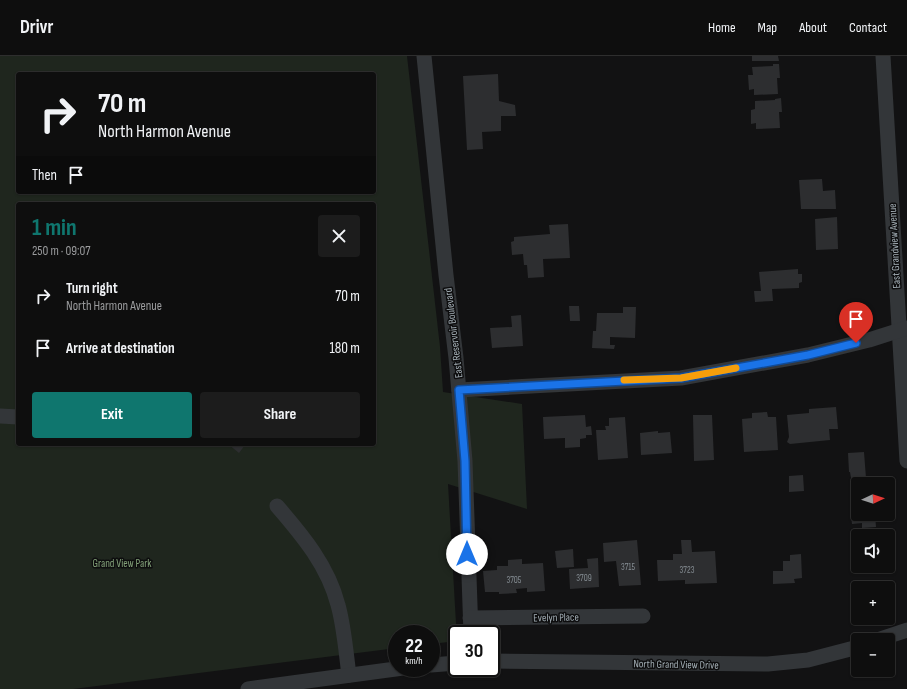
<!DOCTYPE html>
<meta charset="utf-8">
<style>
body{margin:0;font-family:"Sofia Sans Condensed",sans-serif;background:#1c1c1c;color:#f1f3f6;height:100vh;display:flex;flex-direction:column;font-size:15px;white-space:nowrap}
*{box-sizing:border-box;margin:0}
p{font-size:13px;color:#9b9c9e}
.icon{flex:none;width:22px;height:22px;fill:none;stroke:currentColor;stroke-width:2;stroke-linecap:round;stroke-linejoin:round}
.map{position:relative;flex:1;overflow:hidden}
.details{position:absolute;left:16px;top:146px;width:360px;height:244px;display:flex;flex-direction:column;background:#0e0e0e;border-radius:4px;box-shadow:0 1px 3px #0004,0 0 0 1px #2e2e2e}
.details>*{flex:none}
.top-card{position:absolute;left:16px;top:16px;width:360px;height:122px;border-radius:4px;box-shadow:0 1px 3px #0004,0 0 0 1px #2e2e2e;background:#0e0e0e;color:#f1f3f6;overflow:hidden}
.needle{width:26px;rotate:86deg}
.buttons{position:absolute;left:851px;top:421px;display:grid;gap:8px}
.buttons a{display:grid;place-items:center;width:44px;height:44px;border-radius:4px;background:#0e0e0e;box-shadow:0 1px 3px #0004,0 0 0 1px #2e2e2e;font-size:20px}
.speed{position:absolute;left:388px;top:569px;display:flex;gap:8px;font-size:20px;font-weight:700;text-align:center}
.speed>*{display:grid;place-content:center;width:52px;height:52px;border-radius:50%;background:#0e0e0e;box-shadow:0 1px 3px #0004,0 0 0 1px #2e2e2e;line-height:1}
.speed small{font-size:10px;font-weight:400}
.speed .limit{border:2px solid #111;border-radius:6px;background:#fff;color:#111}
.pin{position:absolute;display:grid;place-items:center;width:34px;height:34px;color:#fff;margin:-41px -17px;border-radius:50% 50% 50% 0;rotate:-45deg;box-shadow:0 0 4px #0007}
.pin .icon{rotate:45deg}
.me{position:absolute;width:44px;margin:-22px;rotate:0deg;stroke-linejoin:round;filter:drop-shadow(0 0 3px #0008)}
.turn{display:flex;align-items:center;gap:14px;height:84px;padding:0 16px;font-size:18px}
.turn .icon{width:52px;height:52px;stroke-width:2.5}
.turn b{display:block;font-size:28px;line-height:34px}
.then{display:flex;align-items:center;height:38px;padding:0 16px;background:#0003;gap:8px;font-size:15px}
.round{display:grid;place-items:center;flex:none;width:42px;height:42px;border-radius:4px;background:#1c1c1c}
.head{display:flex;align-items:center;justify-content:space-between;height:68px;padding:0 16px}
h1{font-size:24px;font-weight:700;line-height:30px;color:#0f766e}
.button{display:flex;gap:8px;margin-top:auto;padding:8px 16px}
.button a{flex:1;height:46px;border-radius:4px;background:#0f766e;color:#fff;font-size:16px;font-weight:700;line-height:46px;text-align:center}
.button a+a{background:#1c1c1c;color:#f1f3f6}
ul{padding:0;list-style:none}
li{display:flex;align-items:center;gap:12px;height:52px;padding:0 16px}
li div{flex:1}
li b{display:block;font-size:15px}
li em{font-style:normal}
header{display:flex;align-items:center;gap:24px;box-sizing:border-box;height:56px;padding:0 20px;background:#0e0e0e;border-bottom:1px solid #2e2e2e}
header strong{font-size:19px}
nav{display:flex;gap:22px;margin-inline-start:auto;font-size:14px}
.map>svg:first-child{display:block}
</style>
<header>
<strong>Drivr</strong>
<nav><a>Home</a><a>Map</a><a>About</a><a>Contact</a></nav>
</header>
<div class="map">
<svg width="907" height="633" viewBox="0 0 907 633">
<rect width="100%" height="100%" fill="#121213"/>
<!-- green -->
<path fill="#1f261e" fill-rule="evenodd" d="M0,0H407L440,291L443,336L522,348L527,453L448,428L457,585L431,588V578H397V592L73,633H0ZM18,18H374V136H18ZM18,148H374V388H18Z"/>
<!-- building -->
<g fill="#2d2e30">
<path d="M752,0H778L779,5H752Z"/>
<path d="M773,8H779L780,22H777L778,38L754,39V33L749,34L748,19H753L752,11L773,10Z"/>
<path d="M498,18L499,45L515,49L516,60H501V75L482,76L483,93L467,94L463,20Z"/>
<path d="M781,42L782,56H779L780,72L756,73V67L751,68V54L755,53V45L775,44V43Z"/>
<path d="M822,123L823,135L835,134L836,153H801L799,124Z"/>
<path d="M837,161L838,193L816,194L815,163Z"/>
<path d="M568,168L570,202L543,203L544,221L528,222L527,209H524L523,198L512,199L511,186L514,185V181L550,178L549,169Z"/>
<path d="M798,213V218H802V226L799,227V232L772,233L773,245L755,246L754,235H761L759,216Z"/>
<path d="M569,250H579L580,265H570Z"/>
<path d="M623,251H636L635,282L610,281V289H615L614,293L592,292L593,275H596L597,257H623Z"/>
<path d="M521,259L523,290L492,292L490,272L512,271L511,260Z"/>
<path d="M836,351L838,373H829L830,384L790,388L787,386L789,381L787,359L809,357V353Z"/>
<path d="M767,356L768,361H776L778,394L744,396L742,363L752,362V357Z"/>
<path d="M585,359L586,371L591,370L592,379H586V382L580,383V391L565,392V382L544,383L543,361Z"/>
<path d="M693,359H712L714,404L694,405Z"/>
<path d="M625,361L628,402L598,404L596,374H606L605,370H609V362Z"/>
<path d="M658,375V377L670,376L672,397L641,399L640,377Z"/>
<path d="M228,388H243L245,389L239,397Z"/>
<path d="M864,396L866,422L875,421V428H858V458H875L876,471L862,472V467L852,468L850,448L855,447L853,422H851L850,416H849L848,397Z"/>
<path d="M803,419L804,435L789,436V420Z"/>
<path d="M637,484L641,529L619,530L616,505L604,506L603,487Z"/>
<path d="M681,484H691L692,496L715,495L717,527L685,528V524L658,525L657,504H673V498H682Z"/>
<path d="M573,493L574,511L557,512L555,495Z"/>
<path d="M801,498L802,522L794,523L795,527L773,528V515H783V505H790V499Z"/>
<path d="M598,502L599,531L570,533L569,513L588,512L587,503Z"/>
<path d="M522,503V508L543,507L545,535L527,536V532L516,533L517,537L499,538V536H485L483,515L497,514V510H508V504Z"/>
</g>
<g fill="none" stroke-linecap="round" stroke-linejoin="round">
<!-- minor -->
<g stroke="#333639" stroke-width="15">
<path d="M424,0L446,219L456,302L465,405L471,578"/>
<path d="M883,0L907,405"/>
<path d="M459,334L681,322L808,299L869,284L907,272"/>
<path d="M0,360L18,361"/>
<path d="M277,450C303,480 328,510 338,549C344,570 346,597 349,619"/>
<path d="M470,562L643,560"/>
<path d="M877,584L907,574"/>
<path d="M491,605L768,608L808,604L858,591"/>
<path d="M431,609L457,607"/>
<path d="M248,633L403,612"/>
</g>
</g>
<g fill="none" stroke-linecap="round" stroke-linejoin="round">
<!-- route casing -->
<g stroke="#114b97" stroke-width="10">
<path id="route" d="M467,498L465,405L459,334L681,322L808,299L856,287"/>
</g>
<!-- route -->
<use href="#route" stroke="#1a73e8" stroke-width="7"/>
<!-- slow -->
<path stroke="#f59e0b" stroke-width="7" d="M624,324L681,322L736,312"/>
</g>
<g text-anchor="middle" stroke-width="3" stroke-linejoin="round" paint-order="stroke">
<!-- number labels -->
<g font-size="9" fill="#868e94">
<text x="628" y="514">3715</text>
<text x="687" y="517">3723</text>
<text x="584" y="525">3709</text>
<text x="514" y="527">3705</text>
</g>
<!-- street labels -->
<g font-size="11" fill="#a3aeb5" stroke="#0d0d0e">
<text transform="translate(894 190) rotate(-93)" y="4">East Grandview Avenue</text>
<text transform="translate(453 277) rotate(-97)" y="4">East Reservoir Boulevard</text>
<text transform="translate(556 561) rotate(-1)" y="4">Evelyn Place</text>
<text transform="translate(676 608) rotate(1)" y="4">North Grand View Drive</text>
</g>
<!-- park labels -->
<g font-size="11" fill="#83a179" stroke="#0d0d0e">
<text x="122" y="511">Grand View Park</text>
</g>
</g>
</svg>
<div class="buttons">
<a><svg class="needle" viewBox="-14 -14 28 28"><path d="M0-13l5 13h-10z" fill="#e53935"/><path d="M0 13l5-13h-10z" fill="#9b9c9e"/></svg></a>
<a><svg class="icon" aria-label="sound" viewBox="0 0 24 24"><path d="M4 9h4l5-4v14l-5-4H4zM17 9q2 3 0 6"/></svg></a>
<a>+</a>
<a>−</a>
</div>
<div class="speed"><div>22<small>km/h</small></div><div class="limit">30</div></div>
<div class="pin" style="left:856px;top:287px;background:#d93025"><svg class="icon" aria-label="arrive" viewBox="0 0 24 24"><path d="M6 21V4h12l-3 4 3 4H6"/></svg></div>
<svg class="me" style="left:467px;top:498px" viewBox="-20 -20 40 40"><circle r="19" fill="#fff"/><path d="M0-13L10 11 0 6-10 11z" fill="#1a73e8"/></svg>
<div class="top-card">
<div class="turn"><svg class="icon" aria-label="right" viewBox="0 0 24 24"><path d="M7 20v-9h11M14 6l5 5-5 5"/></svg><div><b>70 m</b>North Harmon Avenue</div></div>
<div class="then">Then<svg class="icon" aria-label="arrive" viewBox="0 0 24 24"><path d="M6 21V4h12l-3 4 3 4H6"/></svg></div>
</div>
<section class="details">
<div class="head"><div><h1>1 min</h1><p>250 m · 09:07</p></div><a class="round"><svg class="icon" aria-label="close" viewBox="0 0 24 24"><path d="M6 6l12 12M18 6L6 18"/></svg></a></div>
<ul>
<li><svg class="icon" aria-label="right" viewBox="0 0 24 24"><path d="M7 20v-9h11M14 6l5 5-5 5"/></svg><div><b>Turn right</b><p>North Harmon Avenue</p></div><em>70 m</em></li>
<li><svg class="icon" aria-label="arrive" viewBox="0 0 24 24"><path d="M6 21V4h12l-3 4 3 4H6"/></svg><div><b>Arrive at destination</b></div><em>180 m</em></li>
</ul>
<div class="button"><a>Exit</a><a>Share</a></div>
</section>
</div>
